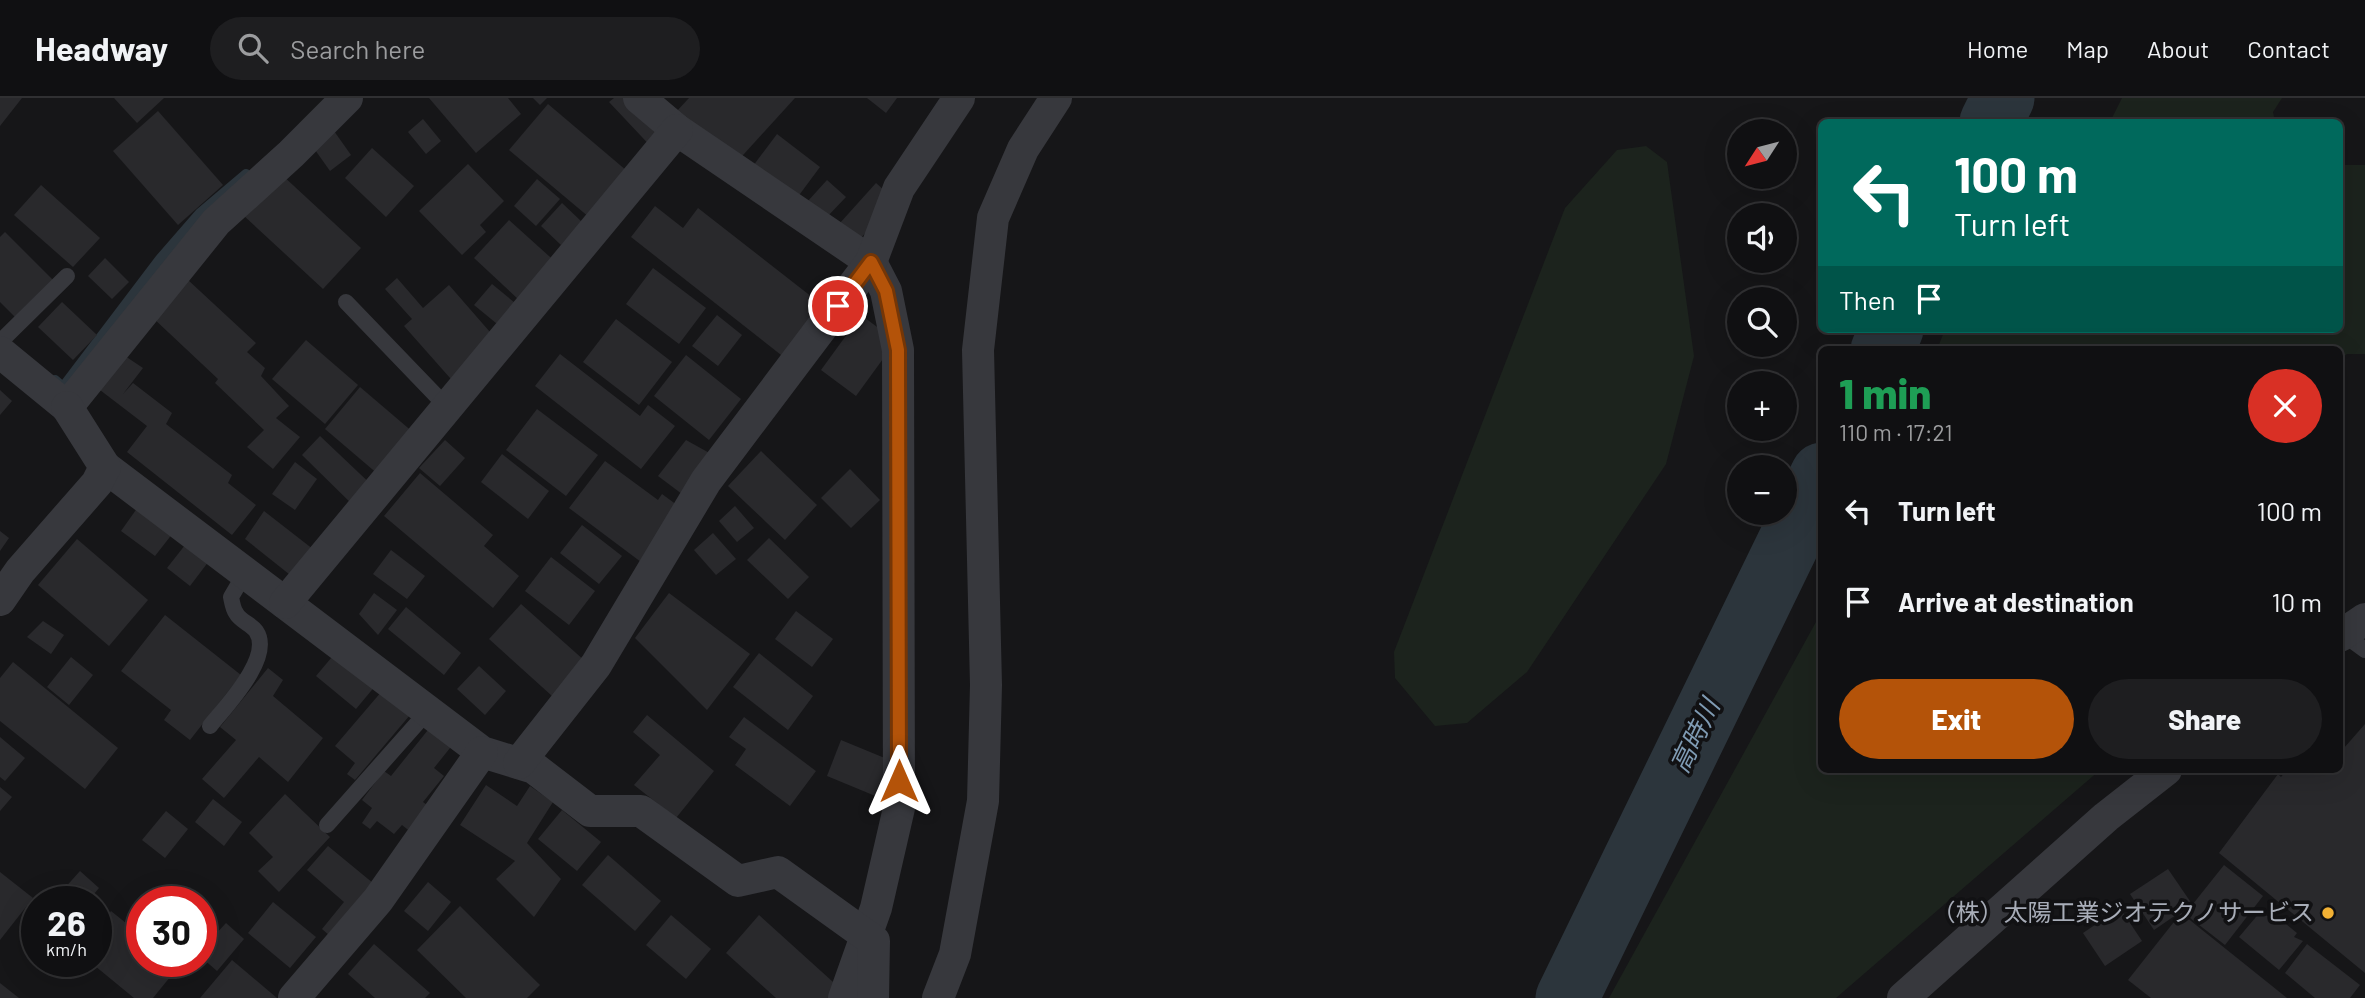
<!DOCTYPE html>
<meta charset="utf-8">
<style>
body{margin:0;font-family:Barlow,"Noto Sans JP",sans-serif;background:#1e1e20;color:#f1f3f6;height:100vh;display:flex;flex-direction:column;font-size:26px;white-space:nowrap}
*{box-sizing:border-box;margin:0}
p{font-size:23px;color:#9c9d9f}
.icon{flex:none;width:38px;height:38px;fill:none;stroke:currentColor;stroke-width:2;stroke-linecap:round;stroke-linejoin:round}
.map{position:relative;flex:1;overflow:hidden}
.drawer{position:absolute;left:1818px;top:248px;width:525px;height:427px;display:flex;flex-direction:column;background:#101012;border-radius:10px;box-shadow:0 7px 28px #0002,0 0 0 2px #303032}
.drawer>*{flex:none}
.guide{position:absolute;left:1818px;top:21px;width:525px;height:214px;border-radius:10px;box-shadow:0 7px 28px #0002,0 0 0 2px #303032;background:#00695c;color:#fff;overflow:hidden}
.needle{width:46px;rotate:234deg}
.tools{position:absolute;left:1727px;top:21px;display:grid;gap:14px}
.tools a{display:grid;place-items:center;width:70px;height:70px;border-radius:50%;background:#101012;box-shadow:0 7px 28px #0002,0 0 0 2px #303032;font-size:35px}
.speed{position:absolute;left:21px;top:788px;display:flex;gap:14px;font-size:35px;font-weight:700;text-align:center}
.speed>*{display:grid;place-content:center;width:91px;height:91px;border-radius:50%;background:#101012;box-shadow:0 7px 28px #0002,0 0 0 2px #303032;line-height:1}
.speed small{font-size:18px;font-weight:400}
.speed .limit{border:10px solid #d22;background:#fff;color:#111}
.pin{position:absolute;display:grid;place-items:center;width:60px;height:60px;color:#fff;margin:-30px;border:4px solid #fff;border-radius:50%;box-shadow:0 2px 7px #0007}
.me{position:absolute;width:77px;margin:-38px;rotate:0deg;stroke-linejoin:round;filter:drop-shadow(0 0 5px #0008)}
.turn{display:flex;align-items:center;gap:24px;height:147px;padding:0 21px;font-size:32px}
.turn .icon{width:91px;height:91px;stroke-width:2.5}
.turn b{display:block;font-size:49px;line-height:60px}
.then{display:flex;align-items:center;height:66px;padding:0 21px;background:#0003;gap:14px;font-size:26px}
.round{display:grid;place-items:center;flex:none;width:74px;height:74px;border-radius:37px;background:#1e1e20}
.overview{display:flex;align-items:center;justify-content:space-between;height:119px;padding:0 21px}
h1{font-size:42px;font-weight:800;line-height:52px;color:#1e9e55}
.action{display:flex;gap:14px;margin-top:auto;padding:14px 21px}
.action a{flex:1;height:80px;border-radius:42px;background:#b45309;color:#fff;font-size:28px;font-weight:800;line-height:80px;text-align:center}
.action a+a{background:#1e1e20;color:#f1f3f6}
ul{padding:0;list-style:none}
li{display:flex;align-items:center;gap:21px;height:91px;padding:0 21px}
li div{flex:1}
li b{display:block;font-size:26px}
li em{font-style:normal}
header{display:flex;align-items:center;gap:42px;box-sizing:border-box;height:98px;padding:0 35px;background:#101012;border-bottom:2px solid #303032}
header strong{font-size:33px}
nav{display:flex;gap:38px;margin-inline-start:auto;font-size:24px}
.search{width:490px;height:63px;background:#1e1e20;display:flex;align-items:center;gap:18px;box-sizing:border-box;padding:0 24px;border-radius:38px;color:#9c9d9f;font-size:26px}
.map>svg:first-child{display:block}
</style>
<header>
<strong>Headway</strong>
<div class="search"><svg class="icon" aria-label="search" viewBox="0 0 24 24"><circle cx="10" cy="10" r="6"/><path d="M15 15l6 6"/></svg>Search here</div>
<nav><a>Home</a><a>Map</a><a>About</a><a>Contact</a></nav>
</header>
<div class="map">
<svg width="2365" height="900" viewBox="0 0 2365 900">
<rect width="100%" height="100%" fill="#161618"/>
<!-- green -->
<g fill="#1c231d">
<path d="M2122,0H2282L2273,14L2275,24H2110Z"/>
<path d="M1646,48L1667,64L1694,258L1666,366L1527,574L1467,625L1435,628L1395,580L1394,554L1565,110L1617,52Z"/>
<path d="M2340,67H2365V256H2347L2340,262V252H1937L1945,231H2340Z"/>
<path d="M1822,513V672H2100L1836,900H1609Z"/>
</g>
<g fill="none" stroke-linecap="round" stroke-linejoin="round">
<!-- stream -->
<path stroke="#2c353c" stroke-width="10" d="M55,282L63,289L160,161L200,115L246,76"/>
<!-- river -->
<g stroke="#2c353c" stroke-width="63">
<path d="M1991,24L2003,0"/>
<path d="M1882,252L1892,231"/>
<path d="M1567,900L1822,376"/>
</g>
</g>
<!-- building -->
<g fill="#29292c">
<path d="M0,0H22L0,28Z"/>
<path d="M114,0H164L137,25Z"/>
<path d="M429,0H508L521,16L476,55Z"/>
<path d="M533,0H547L540,7Z"/>
<path d="M614,0H627L669,43L657,55L609,4Z"/>
<path d="M689,0H795L734,67L676,14Z"/>
<path d="M867,0H897L886,15Z"/>
<path d="M548,6L640,84L602,130L509,52Z"/>
<path d="M158,13L223,87L178,127L113,53Z"/>
<path d="M423,21L441,43L426,56L408,34Z"/>
<path d="M334,33L351,57L330,73L313,49Z"/>
<path d="M777,36L820,69L794,104L750,72Z"/>
<path d="M372,50L414,88L386,119L345,80Z"/>
<path d="M468,66L504,103L480,127L486,134L462,157L419,113Z"/>
<path d="M281,76L361,150L323,191L243,117Z"/>
<path d="M537,81L560,101L536,128L514,108Z"/>
<path d="M827,82L846,99L826,120L808,103Z"/>
<path d="M876,85L895,102L859,142L840,125Z"/>
<path d="M41,87L100,140L73,169L14,117Z"/>
<path d="M562,105L582,124L561,147L541,128Z"/>
<path d="M655,108L683,130L698,110L844,224L804,275L631,139Z"/>
<path d="M509,122L570,177L534,216L474,160Z"/>
<path d="M5,134L56,185L19,223L0,204V139Z"/>
<path d="M105,160L129,184L112,201L88,178Z"/>
<path d="M653,170L706,210L679,246L626,206Z"/>
<path d="M397,180L423,210L449,187L503,249L458,289L404,228L412,221L385,191Z"/>
<path d="M187,181L256,245L247,254L265,270L261,278L289,308L276,320L300,339L273,371L247,349L264,332L215,285L218,281L152,219Z"/>
<path d="M492,186L520,209L502,230L474,207Z"/>
<path d="M62,204L97,237L73,262L38,229Z"/>
<path d="M717,217L742,237L718,268L692,248Z"/>
<path d="M861,217L896,243L856,298L821,272Z"/>
<path d="M616,221L672,264L639,307L583,264Z"/>
<path d="M306,242L358,287L325,326L272,281Z"/>
<path d="M560,256L640,318L648,307L675,328L641,371L535,288Z"/>
<path d="M686,257L741,301L709,342L654,298Z"/>
<path d="M125,258L143,270L123,296L133,285L172,315L166,326L232,377L228,385L256,407L232,437L127,354L147,328L100,292Z"/>
<path d="M360,289L421,341L386,383L325,331Z"/>
<path d="M0,292L12,303L0,317Z"/>
<path d="M537,311L598,357L566,398L506,352Z"/>
<path d="M320,338L378,393L359,413L302,357Z"/>
<path d="M445,342L465,360L440,388L419,370Z"/>
<path d="M686,342L713,357L682,396L658,378Z"/>
<path d="M761,353L817,407L785,442L728,388Z"/>
<path d="M502,356L549,393L528,421L481,384Z"/>
<path d="M605,363L658,402L662,396L685,413L645,467L569,410Z"/>
<path d="M295,364L317,381L295,412L272,396Z"/>
<path d="M850,371L880,402L851,430L821,400Z"/>
<path d="M420,375L493,437L484,448L519,478L493,510L384,418Z"/>
<path d="M735,408L754,430L737,444L719,423Z"/>
<path d="M138,409L173,435L155,458L121,433Z"/>
<path d="M264,413L327,462L304,488L245,441Z"/>
<path d="M582,427L622,458L599,486L560,455Z"/>
<path d="M0,433L9,440L0,453Z"/>
<path d="M713,435L736,461L716,477L694,452Z"/>
<path d="M769,440L809,479L788,501L747,462Z"/>
<path d="M77,441L148,502L109,548L38,487Z"/>
<path d="M189,442L212,459L190,488L167,470Z"/>
<path d="M391,452L425,478L407,501L373,476Z"/>
<path d="M551,459L595,493L569,527L525,493Z"/>
<path d="M374,495L397,512L378,537L359,516Z"/>
<path d="M669,495L750,556L707,612L635,540Z"/>
<path d="M521,506L594,571L562,607L489,541Z"/>
<path d="M406,509L461,555L444,577L388,531Z"/>
<path d="M796,513L833,541L812,569L775,541Z"/>
<path d="M165,517L241,577L190,642L164,622L171,612L121,573Z"/>
<path d="M43,523L64,537L51,556L27,539Z"/>
<path d="M342,547L381,581L356,611L316,578Z"/>
<path d="M759,555L813,598L788,632L733,589Z"/>
<path d="M71,559L93,577L69,607L47,589Z"/>
<path d="M13,564L118,650L85,691L0,623V580Z"/>
<path d="M479,568L506,593L485,617L457,591Z"/>
<path d="M268,570L283,582L273,598L323,640L288,684L259,659L224,700L202,681L236,642L220,629Z"/>
<path d="M382,593L410,617L355,682L347,676L355,665L335,648Z"/>
<path d="M647,617L714,673L676,720L634,687L660,657L633,634Z"/>
<path d="M744,619L816,673L790,708L735,667L746,651L729,639Z"/>
<path d="M436,622L458,640L434,670L444,678L423,704L431,710L412,735L402,727L394,736L377,723L370,731L362,725L372,710L362,702L384,673L391,678Z"/>
<path d="M2365,626V875L2219,755L2278,676L2281,679L2287,672H2340V646L2344,650Z"/>
<path d="M0,639L25,660L5,683L0,679Z"/>
<path d="M841,642L892,663L885,702L827,678Z"/>
<path d="M486,687L517,708L530,688L553,704L527,745L561,781L534,819L496,781L515,763L460,727Z"/>
<path d="M0,689L12,699L0,713Z"/>
<path d="M285,696L330,739L279,794L258,773L273,759L249,735Z"/>
<path d="M213,701L242,724L224,748L195,724Z"/>
<path d="M562,712L601,744L577,773L538,741Z"/>
<path d="M166,713L188,731L165,760L142,742Z"/>
<path d="M328,748L379,790L345,851L322,831L344,804L307,772Z"/>
<path d="M608,757L661,803L635,833L582,787Z"/>
<path d="M2224,767L2263,798L2225,847L2185,816Z"/>
<path d="M2168,771L2192,806L2154,832L2130,796Z"/>
<path d="M80,773L99,790L88,803H76L63,792Z"/>
<path d="M0,774L33,800L0,842Z"/>
<path d="M428,784L451,804L428,833L404,813Z"/>
<path d="M273,804L316,839L290,870L248,835Z"/>
<path d="M460,808L540,887L527,900H466L417,852Z"/>
<path d="M2120,810L2142,843L2105,868L2083,835Z"/>
<path d="M111,813L142,838V863H172L179,868L153,900H134L89,863H96V832Z"/>
<path d="M2261,813L2267,818L2275,817L2297,835L2294,839L2303,843L2279,872L2239,839Z"/>
<path d="M2181,815L2287,900H2151L2128,882Z"/>
<path d="M671,817L711,851L686,881L646,847Z"/>
<path d="M759,817L843,893L836,900H776L726,855Z"/>
<path d="M226,825L244,841L217,873L201,859V852Z"/>
<path d="M374,846L430,895L425,900H375L348,876Z"/>
<path d="M2307,846L2360,887L2350,900H2315L2285,875Z"/>
<path d="M232,862L277,900H200Z"/>
<path d="M0,885L19,900H0Z"/>
</g>
<g fill="none" stroke-linecap="round" stroke-linejoin="round">
<!-- service -->
<g stroke="#37383d" stroke-width="16">
<path d="M346,204L447,309"/>
<path d="M0,244L67,178"/>
<path d="M2343,536L2365,552"/>
<path d="M210,628C225,609 274,559 256,533C251,526 240,523 236,515C233,511 232,504 231,499L241,482L248,477"/>
<path d="M327,727L428,613"/>
</g>
<!-- minor -->
<g stroke="#37383d" stroke-width="32">
<path d="M639,0L677,32L871,164L886,193L898,252L899,710L876,810L844,900"/>
<path d="M0,254L67,309L216,124L291,56L347,0"/>
<path d="M105,369L482,654L534,670L590,713H641L738,783L778,774L874,843L873,900"/>
<path d="M0,502L20,473L97,385L105,369L67,309"/>
<path d="M285,505L677,32"/>
<path d="M2340,538L2365,521"/>
<path d="M519,665L596,567L706,383L871,164L899,90L959,0"/>
<path d="M294,900L378,802L482,654"/>
<path d="M938,900L955,856L983,703L986,587L978,252L993,120L1023,51L1056,0"/>
<path d="M1903,900L2106,719L2166,672"/>
</g>
</g>
<g fill="none" stroke-linecap="round" stroke-linejoin="round">
<!-- route casing -->
<g stroke="#753606" stroke-width="18">
<path id="route" d="M838,208L871,164L886,193L898,252L899,683"/>
</g>
<!-- route -->
<use href="#route" stroke="#b45309" stroke-width="12"/>
</g>
<!-- markers -->
<circle fill="#f2b134" stroke="#111113" stroke-width="2.5" cx="2328" cy="815" r="7"/>
<g text-anchor="middle" stroke-width="7" stroke-linejoin="round" paint-order="stroke">
<!-- poi labels -->
<g font-size="24" fill="#a8adb8" stroke="#111113" text-anchor="end">
<text x="2314" y="823">（株）太陽工業ジオテクノサービス</text>
</g>
<!-- water labels -->
<g font-size="26" font-style="italic" fill="#7f9bb3" stroke="#111113">
<text transform="translate(1695 638) rotate(-64)" y="9">高時川</text>
</g>
</g>
</svg>
<div class="tools">
<a><svg class="needle" viewBox="-14 -14 28 28"><path d="M0-13l5 13h-10z" fill="#e53935"/><path d="M0 13l5-13h-10z" fill="#9c9d9f"/></svg></a>
<a><svg class="icon" aria-label="sound" viewBox="0 0 24 24"><path d="M4 9h4l5-4v14l-5-4H4zM17 9q2 3 0 6"/></svg></a>
<a><svg class="icon" aria-label="search" viewBox="0 0 24 24"><circle cx="10" cy="10" r="6"/><path d="M15 15l6 6"/></svg></a>
<a>+</a>
<a>−</a>
</div>
<div class="speed"><div>26<small>km/h</small></div><div class="limit">30</div></div>
<div class="pin" style="left:838px;top:208px;background:#d93025"><svg class="icon" aria-label="arrive" viewBox="0 0 24 24"><path d="M6 21V4h12l-3 4 3 4H6"/></svg></div>
<svg class="me" style="left:899px;top:683px" viewBox="-20 -20 40 40"><path d="M0-17L14 15 0 8-14 15z" fill="#b45309" stroke="#fff" stroke-width="4"/></svg>
<div class="guide">
<div class="turn"><svg class="icon" aria-label="left" viewBox="0 0 24 24"><path d="M17 20v-9H6M10 6l-5 5 5 5"/></svg><div><b>100 m</b>Turn left</div></div>
<div class="then">Then<svg class="icon" aria-label="arrive" viewBox="0 0 24 24"><path d="M6 21V4h12l-3 4 3 4H6"/></svg></div>
</div>
<section class="drawer">
<div class="overview"><div><h1>1 min</h1><p>110 m · 17:21</p></div><a class="round" style="background:#d93025;color:#fff"><svg class="icon" aria-label="close" viewBox="0 0 24 24"><path d="M6 6l12 12M18 6L6 18"/></svg></a></div>
<ul>
<li><svg class="icon" aria-label="left" viewBox="0 0 24 24"><path d="M17 20v-9H6M10 6l-5 5 5 5"/></svg><div><b>Turn left</b></div><em>100 m</em></li>
<li><svg class="icon" aria-label="arrive" viewBox="0 0 24 24"><path d="M6 21V4h12l-3 4 3 4H6"/></svg><div><b>Arrive at destination</b></div><em>10 m</em></li>
</ul>
<div class="action"><a>Exit</a><a>Share</a></div>
</section>
</div>
